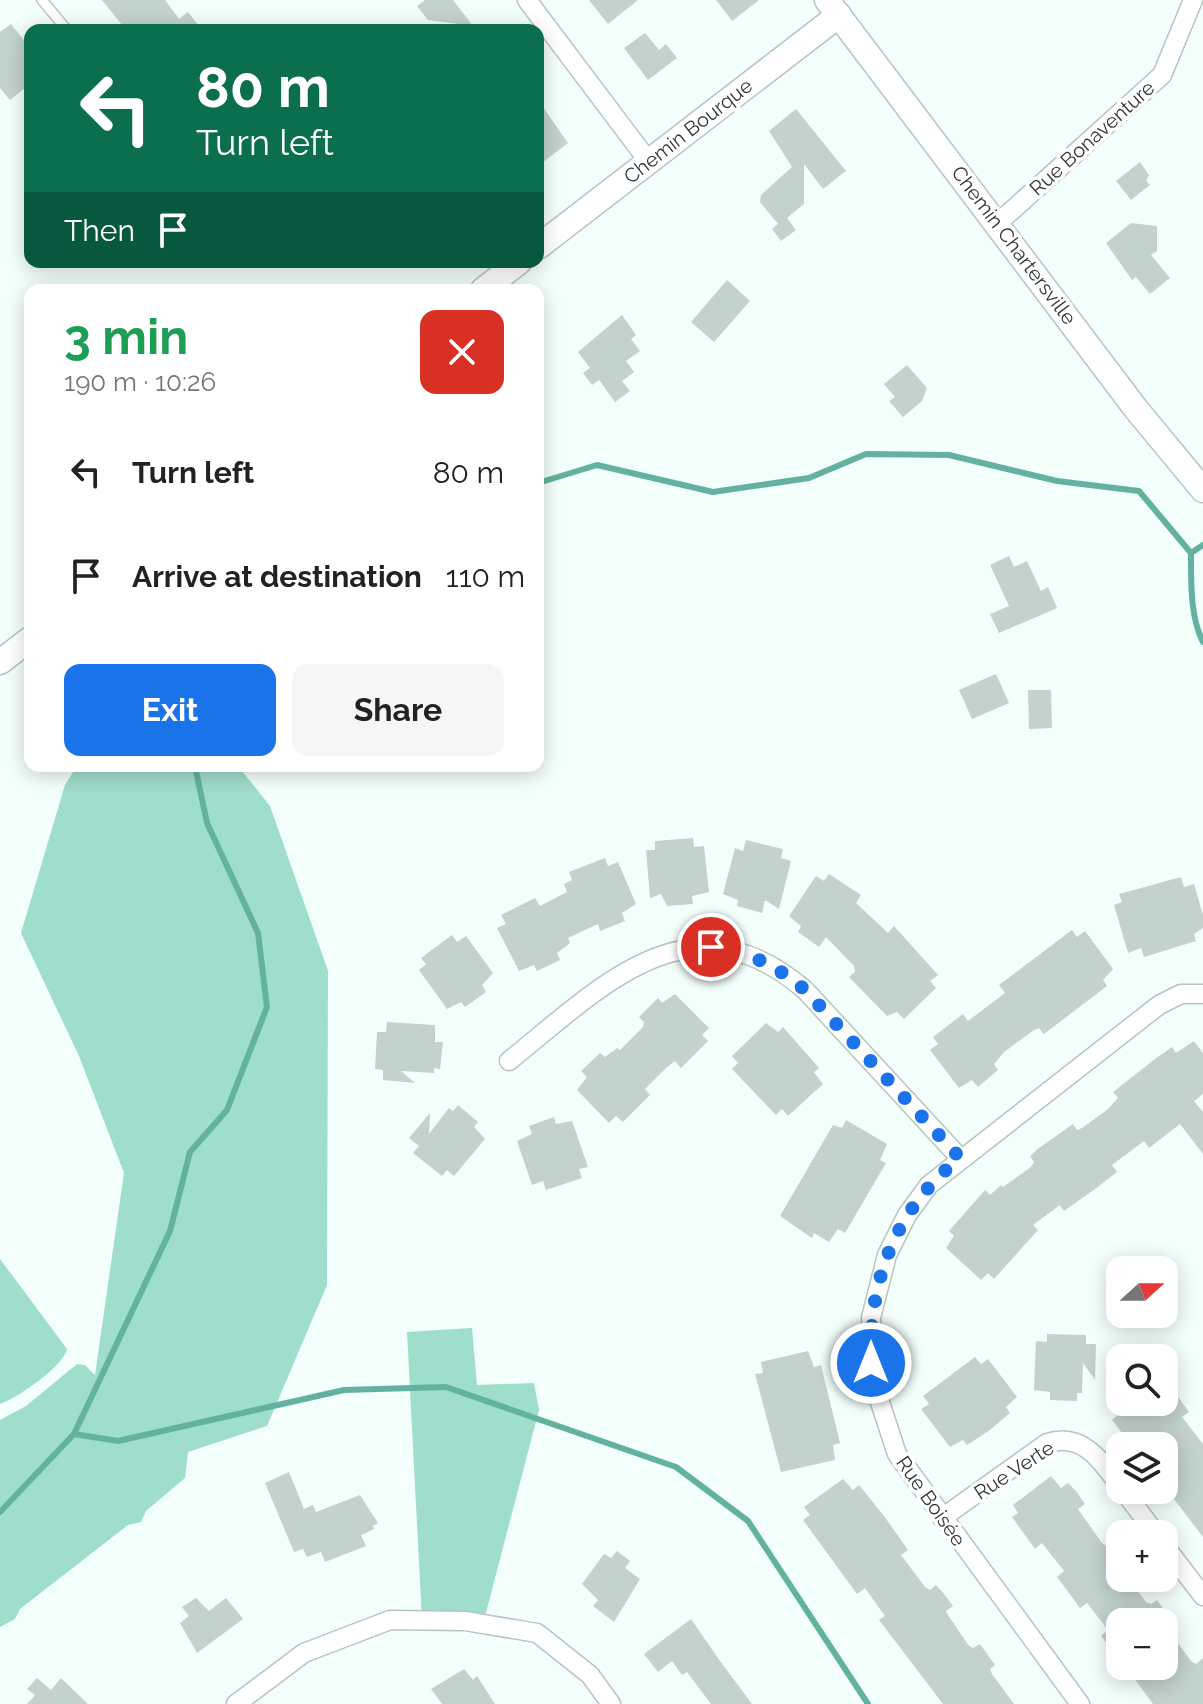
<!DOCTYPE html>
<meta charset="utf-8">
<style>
body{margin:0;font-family:Raleway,sans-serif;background:#f6f6f6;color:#222;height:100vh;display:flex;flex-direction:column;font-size:30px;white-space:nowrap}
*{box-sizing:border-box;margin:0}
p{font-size:26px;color:#767676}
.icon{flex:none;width:44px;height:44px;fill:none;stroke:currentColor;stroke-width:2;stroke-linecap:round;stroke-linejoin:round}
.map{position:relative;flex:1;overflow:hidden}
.details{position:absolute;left:24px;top:284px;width:520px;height:488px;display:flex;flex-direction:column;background:#fff;border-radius:16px;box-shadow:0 4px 20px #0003}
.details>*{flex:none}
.guide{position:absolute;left:24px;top:24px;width:520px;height:244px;border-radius:16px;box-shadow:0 4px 20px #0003;background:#0b6e4f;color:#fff;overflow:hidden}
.needle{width:52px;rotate:69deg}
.tools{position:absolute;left:1106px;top:1256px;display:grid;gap:16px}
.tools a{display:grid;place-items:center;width:72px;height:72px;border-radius:16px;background:#fff;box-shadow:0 4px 20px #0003;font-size:40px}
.pin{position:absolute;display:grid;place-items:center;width:68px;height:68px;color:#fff;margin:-34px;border:4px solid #fff;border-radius:50%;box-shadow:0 2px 8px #0007}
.me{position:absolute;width:88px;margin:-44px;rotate:0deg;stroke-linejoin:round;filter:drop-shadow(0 0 6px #0008)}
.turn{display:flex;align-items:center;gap:28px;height:168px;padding:0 40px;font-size:36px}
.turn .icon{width:104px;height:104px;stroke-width:2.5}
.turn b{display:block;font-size:56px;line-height:68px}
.then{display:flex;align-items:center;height:76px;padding:0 40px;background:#0003;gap:16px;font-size:30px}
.round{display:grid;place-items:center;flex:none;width:84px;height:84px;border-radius:16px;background:#f6f6f6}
.summary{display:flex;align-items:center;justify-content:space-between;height:136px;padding:0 40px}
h1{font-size:48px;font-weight:700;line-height:60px;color:#1e9e55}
.cta{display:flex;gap:16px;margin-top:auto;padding:16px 40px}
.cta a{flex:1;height:92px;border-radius:16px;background:#1a73e8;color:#fff;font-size:32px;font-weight:700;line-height:92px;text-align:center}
.cta a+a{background:#f6f6f6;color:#222}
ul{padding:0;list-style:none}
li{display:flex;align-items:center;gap:24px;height:104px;padding:0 40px}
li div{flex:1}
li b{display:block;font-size:30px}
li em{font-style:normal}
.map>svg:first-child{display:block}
</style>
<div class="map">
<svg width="1203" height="1704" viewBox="0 0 1203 1704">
<rect width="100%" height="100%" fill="#f3fffb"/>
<!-- green -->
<g fill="#9fddcc">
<path d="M77,766H238L270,806L328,971L327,1285L267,1426L188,1452L185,1478L146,1511L141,1522L128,1525L20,1609L15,1619L0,1627V1420L26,1406L77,1364L85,1365L95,1375L124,1173L79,1056L21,933L65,785Z"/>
<path d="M0,1259L67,1349C62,1368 18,1397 0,1404Z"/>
<path d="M472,1328L477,1385L534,1383L539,1410L483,1624L422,1620L407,1332Z"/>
</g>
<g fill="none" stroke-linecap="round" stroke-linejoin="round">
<!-- stream -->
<g stroke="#63b29f" stroke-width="6">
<path d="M538,483L597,465L713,492L809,478L866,454L949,455L1057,481L1139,491L1191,553C1191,581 1190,617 1203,642"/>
<path d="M1191,553L1203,545"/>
<path d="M74,1434L118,1441L344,1390L446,1387L676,1467L748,1521L868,1704"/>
<path d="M0,1512L74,1434L170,1231L190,1152L227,1110L267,1007L258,933L207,823L195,766"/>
</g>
</g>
<!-- building -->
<g fill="#c3d2cd">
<path d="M102,0H165L179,19L188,12L202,30H126Z"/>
<path d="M425,0H453L473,26L428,20L417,6Z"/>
<path d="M589,0H638L608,24Z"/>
<path d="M716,0H759L732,21Z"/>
<path d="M11,24L30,48V84L10,100L0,88V32Z"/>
<path d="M645,33L659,50L666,44L677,58L648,80L624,48Z"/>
<path d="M538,100L568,143L538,166Z"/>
<path d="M796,109L846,171L823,189L804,164V204L787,218L796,230L781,241L772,229L778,224L760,202L761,195L792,167L769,131Z"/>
<path d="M1140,162L1149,175L1146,181L1150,185L1131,200L1116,181Z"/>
<path d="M1131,223L1157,226V251L1151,255L1170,278L1150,294L1136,277L1132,280L1106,243Z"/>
<path d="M727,280L750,301L714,342L691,322Z"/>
<path d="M622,315L636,335L631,339L640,351L626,361L634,372L622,381L630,391L615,402L599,380L592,385L583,373L590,368L578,352Z"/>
<path d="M907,365L927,388L922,401L903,417L889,401L895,397L884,384Z"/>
<path d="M1009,556L1014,567L1027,561L1041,591L1048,587L1057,608L999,633L990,614L1009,606L990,565Z"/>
<path d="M996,674L1009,703L972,719L959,690Z"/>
<path d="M1028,690H1051L1052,728L1029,729Z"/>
<path d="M693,838L694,847L704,846L709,892L692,896L693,904L667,906L661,894L650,898L646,850H655V841Z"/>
<path d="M746,840L783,849L781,858L791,861L779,909L765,900L762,913L737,906L738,900L723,894L735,848L743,851Z"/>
<path d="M605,858L608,866L618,862L636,904L622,913L625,921L600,931L598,924L568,938L570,943L557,953L560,960L537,971L534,965L519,971L497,928L506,924L501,915L535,898L540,906L567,892L564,884L572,880L569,872Z"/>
<path d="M829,874L861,895L856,903L888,933L894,926L938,975L930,981L936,988L904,1019L897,1012L887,1016L849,977L855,972L854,966L826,937L819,947L798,932L801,926L789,916L816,876L824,881Z"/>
<path d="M1181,877L1184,887L1194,884L1203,915V928L1194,934L1196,941L1144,957L1141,948L1128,953L1114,905L1122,902L1119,894Z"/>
<path d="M1072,930L1077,937L1085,931L1113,969L1103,980L1107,986L1044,1034L1039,1028L1034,1030L1004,1052L994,1064L998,1070L978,1087L972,1080L959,1088L930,1050L938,1044L933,1037L963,1014L968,1021L1005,993L999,985Z"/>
<path d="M452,935L457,942L466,936L493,973L482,985L486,992L465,1007L461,1002L447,1009L419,970L426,964L421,958Z"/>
<path d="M675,994L709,1028L702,1035L708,1041L681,1068L675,1061L666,1068L645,1089L650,1095L623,1122L616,1116L609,1123L577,1090L587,1077L581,1071L600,1053L605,1057L617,1048L620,1050L643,1027L644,1022L639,1017L658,998L662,1003Z"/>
<path d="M387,1022L435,1025V1042H443L440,1069L434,1068V1073L401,1071L415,1083L383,1080V1070L375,1069L377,1032H386Z"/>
<path d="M766,1023L778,1032L783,1027L819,1068L814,1072L823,1084L788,1116L782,1109L776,1115L732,1069L738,1063L732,1056Z"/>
<path d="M1194,1041L1203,1053V1094L1194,1101L1203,1112V1154L1180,1124L1149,1148L1144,1141L1112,1165L1117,1172L1095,1189L1064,1211L1060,1205L1033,1225L1038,1230L994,1279L988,1273L981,1280L946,1248L954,1236L949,1231L985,1190L990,1195L1001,1185L1003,1187L1031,1167L1034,1162L1030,1156L1039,1148L1073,1124L1077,1130L1082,1128L1107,1110L1118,1098L1113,1092L1155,1059L1172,1047L1176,1053Z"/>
<path d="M458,1105L478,1122L474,1127L485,1139L454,1176L447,1170L442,1176L413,1153L419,1146L409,1138L430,1113L429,1134L449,1108L453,1111Z"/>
<path d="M554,1117L556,1124L572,1121L588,1167L579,1169L582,1178L546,1190L543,1181L532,1185L517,1141L532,1134L529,1126Z"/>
<path d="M846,1120L887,1144L880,1160L886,1163L845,1233L838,1229L829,1242L814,1233L812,1238L780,1216L833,1125L842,1128Z"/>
<path d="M1047,1334L1086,1335V1344H1096L1095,1380L1083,1363L1082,1393H1077V1401L1050,1400V1392L1034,1390L1036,1341L1047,1342Z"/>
<path d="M808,1351L814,1367L821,1365L840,1443L833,1445L835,1460L781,1472L755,1374L763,1373L761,1362Z"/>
<path d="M975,1357L981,1364L988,1359L1017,1397L1006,1407L1010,1413L990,1430L967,1445L963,1440L950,1447L921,1409L929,1404L923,1396Z"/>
<path d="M1164,1378L1189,1412L1182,1417L1203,1444V1537L1164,1486V1446H1144L1135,1436L1128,1441L1112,1420L1118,1415L1111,1402H1164Z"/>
<path d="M289,1472L304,1509L313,1505L316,1512L360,1495L378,1523L373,1526L374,1529L361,1535L366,1546L325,1562L321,1552L307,1557L303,1549L294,1552L265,1483Z"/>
<path d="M1051,1476L1061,1488L1068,1483L1076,1491L1085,1504L1078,1509L1102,1543L1106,1546L1113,1542L1120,1551V1578H1128L1146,1602L1151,1604L1157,1600L1173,1622H1120V1660L1101,1636L1108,1630L1087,1603L1080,1608L1057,1577L1064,1571L1042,1543L1035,1549L1012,1517L1018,1513L1013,1505Z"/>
<path d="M843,1479L853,1490L859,1485L884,1516L908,1550L901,1555L925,1587L930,1590L936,1585L944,1594L953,1606L946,1611L948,1615L969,1646L973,1648L980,1644L995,1665L990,1669L992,1674L1014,1704H943L879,1620L885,1616L865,1588L857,1594L803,1520L810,1515L804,1507Z"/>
<path d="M617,1551L630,1561L625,1568L640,1579L614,1622L593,1606L598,1600L582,1584L604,1554L611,1558Z"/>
<path d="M196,1598L209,1611L226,1598L243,1619L197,1653L180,1623L189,1616L182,1607Z"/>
<path d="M691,1619L720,1661L752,1704H711L687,1672L682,1675L672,1661L658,1672L644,1654Z"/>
<path d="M1164,1624L1191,1661L1196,1664L1203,1658V1704H1153L1125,1666H1164Z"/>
<path d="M464,1669L473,1680L477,1676L495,1704H442L431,1689Z"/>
<path d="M37,1678L51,1690L61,1678L88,1704H27L35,1695L27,1689Z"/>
</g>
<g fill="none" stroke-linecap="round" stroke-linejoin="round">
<!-- service casing -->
<g stroke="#b6c5c0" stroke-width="12">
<path id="service" d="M42,0L67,30"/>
</g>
<!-- minor casing -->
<g stroke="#b6c5c0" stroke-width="21">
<g id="minor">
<path d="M527,0L649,162"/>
<path d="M998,223L1162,75L1193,0"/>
<path d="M509,1061C601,987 690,891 805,990L960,1158"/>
<path d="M1123,1490L1156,1534"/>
<path d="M942,1518L1047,1443C1083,1432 1101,1461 1120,1486"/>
<path d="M1164,1545L1203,1596"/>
<path d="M236,1704L304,1653L390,1620L465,1621L537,1633L590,1675L611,1704"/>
<path d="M1080,1704L897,1454L874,1384L871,1318L887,1255L907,1215L929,1185L1159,1005L1181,994H1203"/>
</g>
</g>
<!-- tertiary casing -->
<g stroke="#b6c5c0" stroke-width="27">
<g id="tertiary">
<path d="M827,0L1136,409L1203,490"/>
<path d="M538,247L839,15"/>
<path d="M483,290L519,262"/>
<path d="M0,662L30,639"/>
</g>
</g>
<!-- service -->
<use href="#service" stroke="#fff" stroke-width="9"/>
<!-- minor -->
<use href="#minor" stroke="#fff" stroke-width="18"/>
<!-- tertiary -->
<use href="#tertiary" stroke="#fff" stroke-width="24"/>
</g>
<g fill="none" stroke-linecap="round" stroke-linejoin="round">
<!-- route -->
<path stroke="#1a73e8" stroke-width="14" stroke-dasharray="0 25.2" d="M711,947C749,952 776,965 805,990L960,1158C895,1209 868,1282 871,1363"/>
</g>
<g text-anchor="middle" stroke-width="7" stroke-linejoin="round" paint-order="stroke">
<!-- street labels -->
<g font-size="20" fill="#313736" stroke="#fff">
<text transform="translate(688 131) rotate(-38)" y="7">Chemin Bourque</text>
<text transform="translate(1092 138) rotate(-42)" y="7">Rue Bonaventure</text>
<text transform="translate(1014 245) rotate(53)" y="7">Chemin Chartersville</text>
<text transform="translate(1014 1470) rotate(-33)" y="7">Rue Verte</text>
<text transform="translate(931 1501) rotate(55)" y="7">Rue Boisée</text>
</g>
</g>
</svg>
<div class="tools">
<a><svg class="needle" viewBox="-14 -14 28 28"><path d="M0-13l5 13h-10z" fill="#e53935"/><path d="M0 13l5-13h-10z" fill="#767676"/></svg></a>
<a><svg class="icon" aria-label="search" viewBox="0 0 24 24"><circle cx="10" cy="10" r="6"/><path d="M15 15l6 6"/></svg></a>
<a><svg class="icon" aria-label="layers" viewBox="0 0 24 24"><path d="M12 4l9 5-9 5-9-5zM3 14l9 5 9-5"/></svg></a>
<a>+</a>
<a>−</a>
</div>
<div class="pin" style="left:711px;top:947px;background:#d93025"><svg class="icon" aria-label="arrive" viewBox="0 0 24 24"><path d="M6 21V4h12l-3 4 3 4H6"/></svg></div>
<svg class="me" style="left:871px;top:1363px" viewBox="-20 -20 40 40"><circle r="17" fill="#1a73e8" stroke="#fff" stroke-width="3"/><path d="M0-11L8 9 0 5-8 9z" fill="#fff"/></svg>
<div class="guide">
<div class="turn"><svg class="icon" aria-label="left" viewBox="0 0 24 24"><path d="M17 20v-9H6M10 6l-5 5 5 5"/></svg><div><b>80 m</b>Turn left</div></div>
<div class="then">Then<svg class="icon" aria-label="arrive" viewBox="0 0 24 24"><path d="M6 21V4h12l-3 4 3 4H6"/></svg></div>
</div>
<section class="details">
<div class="summary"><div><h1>3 min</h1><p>190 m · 10:26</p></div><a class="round" style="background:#d93025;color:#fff"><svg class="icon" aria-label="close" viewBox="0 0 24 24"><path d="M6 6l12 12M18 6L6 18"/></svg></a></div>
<ul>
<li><svg class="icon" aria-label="left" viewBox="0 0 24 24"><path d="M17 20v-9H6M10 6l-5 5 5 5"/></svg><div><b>Turn left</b></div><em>80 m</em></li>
<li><svg class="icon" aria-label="arrive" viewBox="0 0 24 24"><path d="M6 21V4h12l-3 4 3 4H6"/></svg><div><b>Arrive at destination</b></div><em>110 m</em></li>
</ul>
<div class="cta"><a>Exit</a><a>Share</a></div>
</section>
</div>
